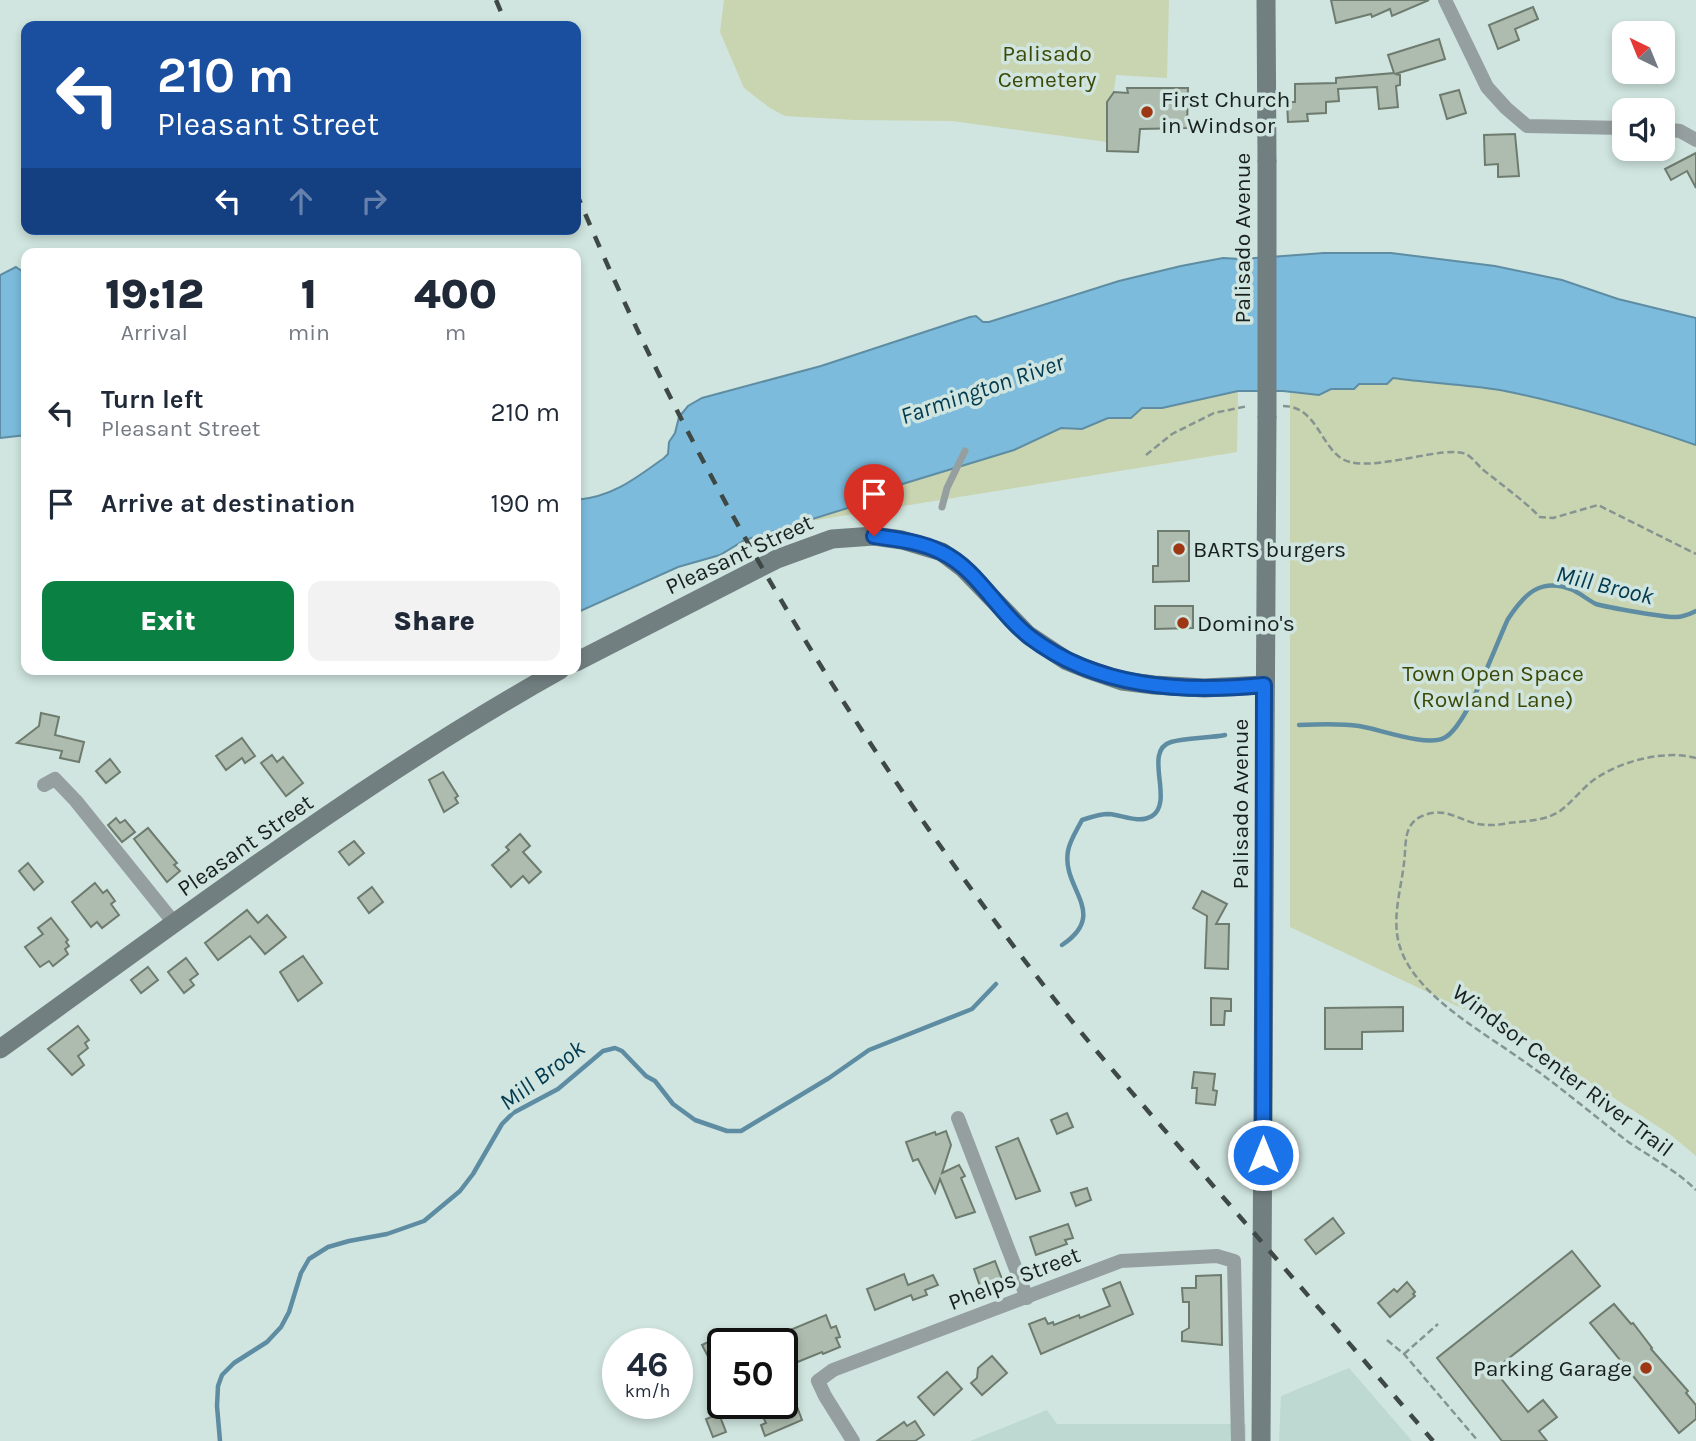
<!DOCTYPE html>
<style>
body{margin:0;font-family:Karla,sans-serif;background:#f2f2f3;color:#1f2937;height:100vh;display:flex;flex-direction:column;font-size:26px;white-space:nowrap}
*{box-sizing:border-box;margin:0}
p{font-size:23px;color:#747a83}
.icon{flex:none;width:38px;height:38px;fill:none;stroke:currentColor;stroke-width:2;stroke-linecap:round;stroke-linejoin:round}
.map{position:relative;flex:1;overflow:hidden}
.drawer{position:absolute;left:21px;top:248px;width:560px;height:427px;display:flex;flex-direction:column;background:#fff;border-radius:14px;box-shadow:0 4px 10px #0003}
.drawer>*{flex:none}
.top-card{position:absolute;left:21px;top:21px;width:560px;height:214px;border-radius:14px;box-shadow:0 4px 10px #0003;background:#1a4fa0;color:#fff;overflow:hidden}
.needle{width:46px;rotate:317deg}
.controls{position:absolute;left:1612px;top:21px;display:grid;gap:14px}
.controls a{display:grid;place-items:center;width:63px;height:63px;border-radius:14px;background:#fff;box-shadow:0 4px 10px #0003;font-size:35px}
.speed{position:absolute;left:602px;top:1328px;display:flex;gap:14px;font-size:35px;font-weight:700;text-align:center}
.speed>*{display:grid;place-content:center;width:91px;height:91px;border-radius:50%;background:#fff;box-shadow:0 4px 10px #0003;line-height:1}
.speed small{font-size:18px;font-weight:400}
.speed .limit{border:4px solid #111;border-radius:10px;background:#fff;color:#111}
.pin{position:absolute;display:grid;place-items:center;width:60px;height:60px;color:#fff;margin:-72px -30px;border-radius:50% 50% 50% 0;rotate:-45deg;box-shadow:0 0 7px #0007}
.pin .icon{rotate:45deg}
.me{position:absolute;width:77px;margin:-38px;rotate:0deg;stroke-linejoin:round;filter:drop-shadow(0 0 5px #0008)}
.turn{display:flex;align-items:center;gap:24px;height:147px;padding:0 21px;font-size:32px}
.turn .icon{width:91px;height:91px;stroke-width:2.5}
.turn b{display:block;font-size:49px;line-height:60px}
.lanes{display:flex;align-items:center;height:66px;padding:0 21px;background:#0003;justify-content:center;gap:35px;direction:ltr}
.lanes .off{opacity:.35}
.eta{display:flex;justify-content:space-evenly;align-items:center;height:119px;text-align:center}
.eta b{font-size:42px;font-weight:800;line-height:49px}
.button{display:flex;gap:14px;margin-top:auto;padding:14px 21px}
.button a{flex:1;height:80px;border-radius:14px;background:#0b8043;color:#fff;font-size:28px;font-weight:800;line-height:80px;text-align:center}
.button a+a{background:#f2f2f3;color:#1f2937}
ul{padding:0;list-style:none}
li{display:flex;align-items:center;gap:21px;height:91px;padding:0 21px}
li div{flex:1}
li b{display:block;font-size:26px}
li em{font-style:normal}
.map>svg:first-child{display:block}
</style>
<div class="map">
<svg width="1696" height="1441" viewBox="0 0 1696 1441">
<rect width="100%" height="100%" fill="#d0e5df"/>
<!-- built -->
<g fill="#bdd9d1">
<path d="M1349,1368L1412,1441H1279L1281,1396Z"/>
<path d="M1047,1410L1057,1424H1246V1441H970Z"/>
</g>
<!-- green -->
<g fill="#c9d4b0">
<path d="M724,0H1169L1167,78L1116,75L1107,142L952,121L855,120L785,116L770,108L744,88L720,32Z"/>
<path d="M1393,378C1428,383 1464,384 1500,390C1566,403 1632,423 1696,445V1156L1671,1135L1512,1032L1290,927V393L1319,395L1331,389L1356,387L1359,384H1387Z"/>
<path d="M1238,391L1237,452L798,523L851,507L886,489L1014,450L1061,428L1082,429L1108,418H1131L1142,408H1162Z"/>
</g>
<!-- water -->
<g fill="#7cbbdc" stroke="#5e8da3" stroke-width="2">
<path d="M1324,253H1391L1495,266L1562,280L1618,299L1696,318V445C1632,423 1566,403 1500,390C1464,384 1428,383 1393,378L1387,384H1359L1354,389H1331L1319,395L1283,391H1238L1162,408H1142L1131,418H1108L1082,429L1061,428L1014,450L886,489L851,507L745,540L720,555L678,567L576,613V500C612,497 635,479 664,458L668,454L669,442L675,433L679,417L688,406L702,398L821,366L970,317L976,316L983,322H989L1119,281L1181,266L1223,258L1241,259Z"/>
<path d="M16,267L26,274V435L0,438V275Z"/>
</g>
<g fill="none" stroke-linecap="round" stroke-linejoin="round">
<!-- stream -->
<g stroke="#5e8da3" stroke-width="4.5">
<path d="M1299,725C1319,724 1339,723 1359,726C1379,729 1426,747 1444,738C1467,727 1496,644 1508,619C1525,593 1541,577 1573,590C1581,594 1588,600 1596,604C1606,607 1667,618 1676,617C1683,617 1690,614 1696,611"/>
<path d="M1062,945C1110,913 1061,889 1068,851C1070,840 1077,830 1082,820C1091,817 1099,814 1109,814C1122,815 1139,824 1152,816C1175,801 1142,751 1171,742C1185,738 1210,738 1225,735"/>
<path d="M220,1441L217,1406L218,1386L222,1375L234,1363L267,1342L281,1327L289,1312L301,1273L309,1259L328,1247L349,1241L387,1234L424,1221L460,1191L473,1174L502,1124L513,1113L558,1089L603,1051L615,1048L622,1051L646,1076L655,1081L673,1104L695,1120L727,1131H741L829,1078L869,1050L972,1009L996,984"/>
</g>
</g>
<!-- building -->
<g fill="#aebcaf" stroke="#6e7b6f" stroke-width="2">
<path d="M1331,0H1429L1392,16L1390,9L1372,17L1371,14L1336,23Z"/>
<path d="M1533,7L1538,19L1515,29L1519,40L1498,49L1489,25Z"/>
<path d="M1439,39L1445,59L1395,74L1400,75V85L1396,86L1398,107L1379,109L1377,87L1338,89L1339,101L1326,102V113L1307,114L1308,121L1288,122L1287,102H1295V84L1336,83V78L1394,73L1388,55Z"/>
<path d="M1127,88H1188L1187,128L1140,129L1138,152L1107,151V102L1114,92L1128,93Z"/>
<path d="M1459,90L1466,113L1447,119L1440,95Z"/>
<path d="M1515,134L1519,176L1498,177V164L1485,165L1484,135Z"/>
<path d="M1696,153V188L1687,171L1671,180L1665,169Z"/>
<path d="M1158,531H1189V581L1153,582V566H1158Z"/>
<path d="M1155,606H1193V628L1155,629Z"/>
<path d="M41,713L59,717L55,735L84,742L79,762L60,758L62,751L17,743L39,726Z"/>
<path d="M242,738L255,756L245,763L242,758L226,770L216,756Z"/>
<path d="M272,755L277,762L283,757L303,783L286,796L261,763Z"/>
<path d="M110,759L120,772L106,783L96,771Z"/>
<path d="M443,772L458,796L455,798L458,803L444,812L429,780Z"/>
<path d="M116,818L120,823L125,820L135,832L122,842L108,825Z"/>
<path d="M148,828L177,863L174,865L180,871L167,882L134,839Z"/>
<path d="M520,834L530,846L523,852L541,872L529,883L523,876L511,887L492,865L509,850L506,847Z"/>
<path d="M354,841L364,853L349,865L339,852Z"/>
<path d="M28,863L43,882L34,890L19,871Z"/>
<path d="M95,883L103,893L107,890L115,901L111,904L119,915L102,928L97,922L91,927L72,902Z"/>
<path d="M372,887L383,902L369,913L358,898Z"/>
<path d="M1202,891L1227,904L1216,924H1229L1228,969L1205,968L1207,916L1193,908Z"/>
<path d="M247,910L258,923L267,915L286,937L265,954L250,936L218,960L205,943Z"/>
<path d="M51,918L68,940L66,942L69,946L65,949L68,954L53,966L49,961L40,967L25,947L43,934L38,928Z"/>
<path d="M303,956L322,983L298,1001L280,972Z"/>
<path d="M186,958L198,974L190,980L194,985L184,993L168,972Z"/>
<path d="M148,967L158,980L141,993L131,980Z"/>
<path d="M1211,998L1231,999V1011H1225L1224,1025H1211Z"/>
<path d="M1403,1007V1031L1362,1032V1049H1325V1008Z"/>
<path d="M78,1026L89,1040L85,1043L88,1048L78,1056L84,1065L72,1075L48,1049Z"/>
<path d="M1194,1072L1215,1074L1213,1090L1217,1091L1215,1105L1196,1103L1197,1088H1192Z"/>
<path d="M1067,1113L1073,1127L1057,1134L1051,1120Z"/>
<path d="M946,1131L951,1145L942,1173L959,1165L965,1176L961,1178L975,1212L956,1218L940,1179L935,1193L918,1159L913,1161L906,1142L935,1132L936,1135Z"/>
<path d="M1018,1138L1040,1191L1016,1199L996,1147Z"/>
<path d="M1087,1188L1091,1200L1076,1206L1071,1193Z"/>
<path d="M1333,1218L1344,1233L1316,1254L1305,1240Z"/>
<path d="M1068,1224L1073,1238L1065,1240L1067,1244L1036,1255L1030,1237Z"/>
<path d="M1572,1251L1600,1286L1494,1370L1528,1412L1543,1400L1557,1417L1539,1431L1547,1441H1502L1437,1358Z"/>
<path d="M995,1261L1005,1287L983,1295L974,1269Z"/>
<path d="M904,1274L908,1285L933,1275L938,1285L925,1290L927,1295L913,1300L911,1295L875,1310L867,1289Z"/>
<path d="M1221,1275L1222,1345L1182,1341V1332L1189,1328V1302H1183L1182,1288H1196V1276Z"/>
<path d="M1120,1282L1133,1314L1041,1354L1029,1324L1045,1318L1048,1324L1053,1322L1054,1325L1079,1315L1080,1318L1110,1306L1103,1289Z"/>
<path d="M1407,1282L1415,1292L1413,1294L1415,1296L1390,1317L1378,1303L1394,1289L1397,1292Z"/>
<path d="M1614,1304L1631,1324L1633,1323L1652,1348L1651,1349L1688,1391L1686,1393L1696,1405V1419L1679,1433L1590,1323Z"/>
<path d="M826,1315L831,1328L836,1326L840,1337L836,1338L840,1347L823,1354L822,1352L795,1363L797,1366L782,1372V1333L787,1343L783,1333Z"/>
<path d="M718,1337L723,1347V1385L702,1345Z"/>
<path d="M992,1356L1007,1373L982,1395L971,1383L977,1378L978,1368Z"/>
<path d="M947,1372L962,1389L934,1415L918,1397Z"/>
<path d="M796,1404L802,1420L765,1436L761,1425L766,1423L763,1417Z"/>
<path d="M719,1414L726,1432L713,1437L706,1419Z"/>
<path d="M915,1421L924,1435L915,1441H877L904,1422L907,1426Z"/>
</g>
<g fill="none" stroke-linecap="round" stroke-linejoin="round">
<!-- path -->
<g stroke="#859490" stroke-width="2.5" stroke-dasharray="7 3.5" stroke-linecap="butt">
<path d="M1283,406C1320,406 1321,455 1350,462C1381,470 1445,445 1466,454C1472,457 1478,465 1482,469C1502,485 1522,499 1540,517L1553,518L1598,505L1696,554"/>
<path d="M1146,455L1172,434L1214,413L1248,406"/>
<path d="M1696,758C1665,749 1616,762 1591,782C1580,791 1571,803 1560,811C1545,821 1526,821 1509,823C1498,825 1489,826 1478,824C1462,821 1449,810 1432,813C1401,819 1407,842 1404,863C1401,890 1391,920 1400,947C1415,995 1483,1032 1522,1060C1558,1085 1592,1114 1627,1141C1650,1157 1676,1170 1696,1190"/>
<path d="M1387,1340L1404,1354L1478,1441"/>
<path d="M1404,1354L1438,1324"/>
</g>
<!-- lane -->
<path stroke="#969fa0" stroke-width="7" d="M942,507L947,488L965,451"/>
<!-- street -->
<g stroke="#969fa0" stroke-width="14">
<path d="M1445,0L1487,87L1506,108L1527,126L1624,128"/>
<path d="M1662,129L1680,131L1696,140"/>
<path d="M44,785L55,779L76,801L175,924"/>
<path d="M958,1118L1027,1298"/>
<path d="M853,1441L825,1396L818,1381L833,1370L1121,1261L1217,1256L1234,1261L1238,1441"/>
</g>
<!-- secondary -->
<g stroke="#727f81" stroke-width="19">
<path d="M1266,0L1267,161"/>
<path d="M576,662L777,559L832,539L874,536L902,540L942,552L963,568L1028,635L1067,661L1087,669L1122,681L1154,685L1204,688L1264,685"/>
<path d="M0,1049C183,918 363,780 560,670"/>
<path d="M1261,1441L1267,417"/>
</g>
<!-- rail -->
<g stroke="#3e4946" stroke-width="4.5" stroke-dasharray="12 12" stroke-linecap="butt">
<path d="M496,0L507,26"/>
<path d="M576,192C695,477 855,743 1045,987C1095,1052 1150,1113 1203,1174C1280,1263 1357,1352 1433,1441"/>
</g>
<!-- secondary-bridge -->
<path stroke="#727f81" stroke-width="19" d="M1267,417V161"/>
</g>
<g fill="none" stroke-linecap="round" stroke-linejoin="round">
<!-- route casing -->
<g stroke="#114b97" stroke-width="18">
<path id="route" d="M874,536C896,539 921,542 941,552C978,569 998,613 1030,637C1097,688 1182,693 1264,685L1263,1155"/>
</g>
<!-- route -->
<use href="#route" stroke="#1a73e8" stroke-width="12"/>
</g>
<!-- markers -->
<g fill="#9e3814" stroke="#d0e5df" stroke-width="2.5">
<circle cx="1147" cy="112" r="7"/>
<circle cx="1179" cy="549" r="7"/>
<circle cx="1183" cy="623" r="7"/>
<circle cx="1646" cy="1368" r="7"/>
</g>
<g text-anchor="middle" stroke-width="7" stroke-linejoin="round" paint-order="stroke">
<!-- park labels -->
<g font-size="23" fill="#3d4a07" stroke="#d0e5df">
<text x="1047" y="61">Palisado<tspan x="1047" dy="26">Cemetery</tspan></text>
<text x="1493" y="681">Town Open Space<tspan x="1493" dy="26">(Rowland Lane)</tspan></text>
</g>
<!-- poi labels -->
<g font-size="23" fill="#19211f" stroke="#d0e5df" text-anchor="start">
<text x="1161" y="107">First Church<tspan x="1161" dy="26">in Windsor</tspan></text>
<text x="1193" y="557">BARTS burgers</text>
<text x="1197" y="631">Domino's</text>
<text x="1632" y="1376" text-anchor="end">Parking Garage</text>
</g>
<!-- street labels -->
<g font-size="23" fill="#19211f" stroke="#d0e5df">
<text transform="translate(1242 238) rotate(-90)" y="8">Palisado Avenue</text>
<text transform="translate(739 554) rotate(-25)" y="8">Pleasant Street</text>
<text transform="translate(1240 804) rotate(-90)" y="8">Palisado Avenue</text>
<text transform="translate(245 845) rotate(-35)" y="8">Pleasant Street</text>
<text transform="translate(1563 1070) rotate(37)" y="8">Windsor Center River Trail</text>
<text transform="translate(1014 1278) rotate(-21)" y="8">Phelps Street</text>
</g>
<!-- water labels -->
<g font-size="24" font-style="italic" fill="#003a50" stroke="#d0e5df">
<text transform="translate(982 389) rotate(-19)" y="8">Farmington River</text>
<text transform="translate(1605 585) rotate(14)" y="8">Mill Brook</text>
<text transform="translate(542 1075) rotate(-37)" y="8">Mill Brook</text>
</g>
</g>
</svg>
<div class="controls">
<a><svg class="needle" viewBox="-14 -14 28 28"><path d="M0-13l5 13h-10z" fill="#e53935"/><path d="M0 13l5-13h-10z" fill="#747a83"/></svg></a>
<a><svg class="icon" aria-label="sound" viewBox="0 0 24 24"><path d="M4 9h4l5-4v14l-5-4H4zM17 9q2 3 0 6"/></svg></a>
</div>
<div class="speed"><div>46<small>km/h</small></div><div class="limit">50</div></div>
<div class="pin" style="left:874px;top:536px;background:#d93025"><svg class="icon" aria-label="arrive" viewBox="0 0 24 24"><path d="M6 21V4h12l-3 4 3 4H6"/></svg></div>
<svg class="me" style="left:1263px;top:1155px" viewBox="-20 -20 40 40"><circle r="17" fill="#1a73e8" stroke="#fff" stroke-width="3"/><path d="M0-11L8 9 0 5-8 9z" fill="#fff"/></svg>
<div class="top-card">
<div class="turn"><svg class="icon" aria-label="left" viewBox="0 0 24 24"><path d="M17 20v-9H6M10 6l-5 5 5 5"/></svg><div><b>210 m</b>Pleasant Street</div></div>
<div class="lanes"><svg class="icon" aria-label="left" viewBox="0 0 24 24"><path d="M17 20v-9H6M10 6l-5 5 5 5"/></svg><svg class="icon off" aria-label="ahead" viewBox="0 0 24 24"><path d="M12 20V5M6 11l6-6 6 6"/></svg><svg class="icon off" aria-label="right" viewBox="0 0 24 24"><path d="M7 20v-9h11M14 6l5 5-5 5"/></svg></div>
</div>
<section class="drawer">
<div class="eta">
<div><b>19:12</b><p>Arrival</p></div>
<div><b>1</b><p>min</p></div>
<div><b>400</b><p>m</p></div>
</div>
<ul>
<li><svg class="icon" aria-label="left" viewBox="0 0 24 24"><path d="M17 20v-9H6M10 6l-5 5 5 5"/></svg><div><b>Turn left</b><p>Pleasant Street</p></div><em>210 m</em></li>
<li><svg class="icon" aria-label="arrive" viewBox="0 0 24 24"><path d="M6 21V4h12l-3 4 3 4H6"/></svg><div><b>Arrive at destination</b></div><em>190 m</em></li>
</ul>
<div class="button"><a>Exit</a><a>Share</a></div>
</section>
</div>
